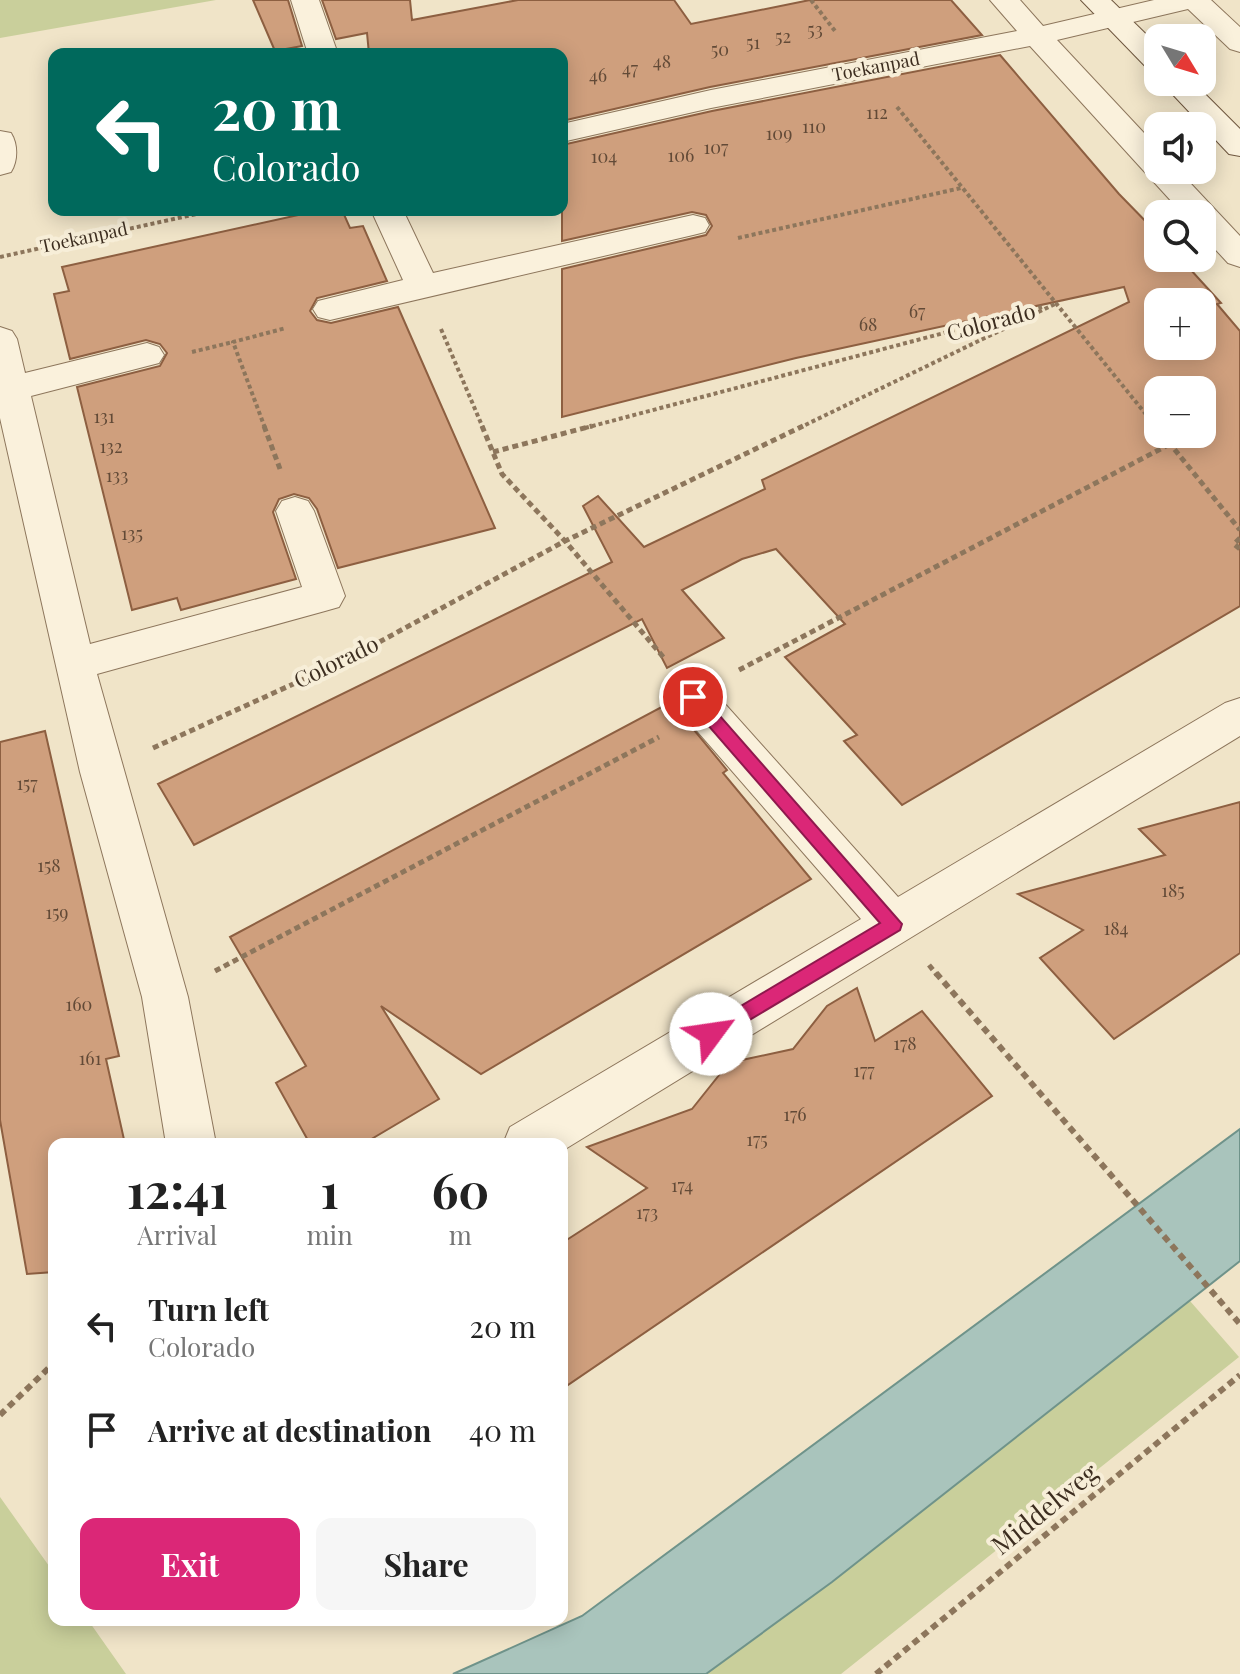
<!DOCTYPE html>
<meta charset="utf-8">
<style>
body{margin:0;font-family:"Playfair Display",serif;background:#f6f6f6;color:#222;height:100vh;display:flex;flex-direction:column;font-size:30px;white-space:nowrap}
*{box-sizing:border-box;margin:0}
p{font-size:26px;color:#767676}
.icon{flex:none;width:44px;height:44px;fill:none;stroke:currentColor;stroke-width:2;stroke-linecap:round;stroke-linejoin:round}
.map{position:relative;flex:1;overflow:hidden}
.drawer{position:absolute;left:48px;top:1138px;width:520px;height:488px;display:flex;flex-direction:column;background:#fff;border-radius:16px;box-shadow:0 4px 20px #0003}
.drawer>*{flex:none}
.hud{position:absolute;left:48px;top:48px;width:520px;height:168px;border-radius:16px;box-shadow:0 4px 20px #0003;background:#00695c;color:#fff;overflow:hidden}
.needle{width:52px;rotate:128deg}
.tools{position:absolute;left:1144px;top:24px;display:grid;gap:16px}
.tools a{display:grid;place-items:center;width:72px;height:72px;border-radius:16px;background:#fff;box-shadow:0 4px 20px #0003;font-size:40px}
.pin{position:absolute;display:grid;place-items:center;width:68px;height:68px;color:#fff;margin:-34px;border:4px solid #fff;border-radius:50%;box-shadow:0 2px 8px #0007}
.me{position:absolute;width:88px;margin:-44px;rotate:59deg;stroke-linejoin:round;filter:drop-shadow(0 0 6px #0008)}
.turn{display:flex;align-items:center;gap:28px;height:168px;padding:0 32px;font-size:36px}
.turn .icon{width:104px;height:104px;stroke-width:2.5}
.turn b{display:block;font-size:56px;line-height:68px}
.eta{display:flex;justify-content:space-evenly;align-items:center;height:136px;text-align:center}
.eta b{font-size:48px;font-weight:700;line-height:56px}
.primary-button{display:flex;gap:16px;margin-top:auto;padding:16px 32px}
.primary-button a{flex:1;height:92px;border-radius:16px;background:#db2777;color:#fff;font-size:32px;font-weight:700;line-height:92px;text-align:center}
.primary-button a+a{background:#f6f6f6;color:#222}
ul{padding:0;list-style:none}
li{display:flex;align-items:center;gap:24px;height:104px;padding:0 32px}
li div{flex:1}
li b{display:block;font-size:30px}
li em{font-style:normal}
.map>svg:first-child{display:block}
</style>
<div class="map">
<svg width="1240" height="1674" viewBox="0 0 1240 1674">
<rect width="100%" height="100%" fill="#f0e4c8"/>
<!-- green -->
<g fill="#c9cf9b">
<path d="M0,0H216L0,38Z"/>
<path d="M1190,1301L1239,1357L841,1674H706L832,1582Z"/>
<path d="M0,1497L54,1573V1620H88L126,1674H0Z"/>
</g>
<!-- water -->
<path fill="#a9c4bc" stroke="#6f938a" stroke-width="2" d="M1240,1129V1261L832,1582L706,1674H453L582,1616Z"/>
<!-- building -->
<g fill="#cf9f7d" stroke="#8d5f41" stroke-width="2" fill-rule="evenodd">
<path d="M253,0H288L302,46L275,51Z"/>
<path d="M322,0H410L412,20L518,0H674L691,24L810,0H951L982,35L710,87L562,121V54H369L367,33L336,39Z"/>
<path d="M1000,55L1119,194L1158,234V258H1180L1221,303L1217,304L1240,331V606L902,805L844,741L857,735L785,657L845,624L776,549L742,559L682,590L724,638L667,668L642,619L194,845L158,784L612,562L583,506L598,496L644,547L765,489L762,480L1129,302L1124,287L796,358L562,417V269L706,235L712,226L706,215L692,212L562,241V145L712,111ZM1158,302H1202V346H1158ZM1158,390H1202V434H1158Z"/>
<path d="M321,210H342L350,228L363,226L387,281L317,298L310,311L317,320L331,323L398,307L495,528L338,568L317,509L309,498L294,494L279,499L273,512L296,579L181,610L177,598L132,610L77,387L160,366L167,353L160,344L146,340L70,359L54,294L69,291L62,267Z"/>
<path d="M671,702L727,770L723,773L811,879L481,1074L381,1006L439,1099L363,1144H310L276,1083L306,1066L230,937Z"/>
<path d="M45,731L119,1056L106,1059L125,1144H54V1272L27,1274L0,1120V742Z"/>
<path d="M1240,802V953L1114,1039L1040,958L1083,930L1018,894L1165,855L1139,829Z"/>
<path d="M857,988L875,1041L922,1011L992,1096L562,1389V1243L647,1188L587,1147L692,1109L720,1074L742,1060L793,1049L827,1006Z"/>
</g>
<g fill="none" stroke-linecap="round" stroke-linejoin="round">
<!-- street casing -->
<g stroke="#8d765c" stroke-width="2">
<g id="street">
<path d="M291,0H319L338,54H308Z"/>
<path d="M990,0H1020L1043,26L1154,0H1211L1240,27V52L1230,49L1188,9L1057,40L1158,148V170H1178L1240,236V267L1228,263L1202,235V214H1183L1030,46L711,108L562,142V124L711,90L1017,31Z"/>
<path d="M0,131L11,133C18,144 18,161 11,172L0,175Z"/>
<path d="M371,210H403L433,273L693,215L705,218L709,225L705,232L693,235L330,320L318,317L313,309L318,301L403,280Z"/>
<path d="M0,327L12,331L17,339L25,373L147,343L159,347L164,355L159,363L31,396L90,644L302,587L276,511L282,501L295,497L308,501L314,511L345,596L339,607L325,611L97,674L188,997L216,1144H166L142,997L80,772L0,418Z"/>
<path d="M693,680L708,685L898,897L1225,703L1240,698V736L562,1151V1144H503L510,1127L861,919L678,709L672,697L678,685Z"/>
</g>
</g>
<!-- secondary casing -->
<g stroke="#6f573f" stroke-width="2">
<g id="secondary">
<path d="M1081,0H1111L1158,46V72L1148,69Z"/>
<path d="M1161,82H1193L1240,129V156L1229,154Z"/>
</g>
</g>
<!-- path-far2 -->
<g stroke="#8d765c" stroke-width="4" stroke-dasharray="4 3" stroke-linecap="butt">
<path d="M811,0L835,31"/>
<path d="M897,107L1157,428"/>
<path d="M738,238L961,188"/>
<path d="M0,257L215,210"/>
<path d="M441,329L483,428"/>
<path d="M192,352L233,342"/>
<path d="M265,428L233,342L286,328"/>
<path d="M585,428L1042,307"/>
<path d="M799,428L1055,304"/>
</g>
<!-- path-far1 -->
<g stroke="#8d765c" stroke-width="5" stroke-dasharray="6 4" stroke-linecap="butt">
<path d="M264,426L280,469"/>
<path d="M482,426L502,474L565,541L664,658"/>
<path d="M1155,426L1158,429"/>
<path d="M1162,434L1240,530"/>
<path d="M493,452L592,426"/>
<path d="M1240,538L1234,544L1240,549"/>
<path d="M739,670L1170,444"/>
<path d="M153,748L348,659L565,541L803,426"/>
<path d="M929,965L937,975"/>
<path d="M215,971L659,737"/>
</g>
<!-- path -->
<g stroke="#8d765c" stroke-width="6" stroke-dasharray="7 5" stroke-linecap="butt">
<path d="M936,973L1240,1324"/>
<path d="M0,1415L54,1363"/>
<path d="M876,1674L1240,1375"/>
</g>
<!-- street -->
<use href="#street" fill="#faf1dc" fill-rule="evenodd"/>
<!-- secondary -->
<use href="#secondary" fill="#faf1dc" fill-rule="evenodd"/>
</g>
<!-- route -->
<path fill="#db2777" stroke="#8e194d" stroke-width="2" d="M693,690L699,692L902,924L900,930L711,1043L704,1041L701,1034L704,1028L880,923L687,701L685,697L687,692Z"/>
<g text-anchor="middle" stroke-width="8" stroke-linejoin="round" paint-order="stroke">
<!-- number labels -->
<g font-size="18" fill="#624a37">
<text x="815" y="36">53</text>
<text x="783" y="43">52</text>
<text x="753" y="49">51</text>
<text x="720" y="56">50</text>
<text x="662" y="68">48</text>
<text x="630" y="75">47</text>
<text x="598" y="82">46</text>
<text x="877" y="119">112</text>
<text x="814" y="133">110</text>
<text x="779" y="140">109</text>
<text x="716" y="154">107</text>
<text x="681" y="162">106</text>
<text x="604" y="163">104</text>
<text x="917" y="318">67</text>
<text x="868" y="331">68</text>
<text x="104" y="423">131</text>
<text x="111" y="453">132</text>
<text x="117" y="482">133</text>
<text x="132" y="540">135</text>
<text x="27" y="790">157</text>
<text x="49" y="872">158</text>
<text x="1173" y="897">185</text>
<text x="57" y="919">159</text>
<text x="1116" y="935">184</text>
<text x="79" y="1011">160</text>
<text x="905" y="1050">178</text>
<text x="90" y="1065">161</text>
<text x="864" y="1077">177</text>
<text x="795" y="1121">176</text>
<text x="757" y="1146">175</text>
<text x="682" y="1192">174</text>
<text x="647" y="1219">173</text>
</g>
<!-- far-street labels -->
<g font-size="18" fill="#3d2e20" stroke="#f7eed8">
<text transform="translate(876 67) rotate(-11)" y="6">Toekanpad</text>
<text transform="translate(84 238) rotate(-12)" y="6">Toekanpad</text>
</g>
<!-- street labels -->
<g font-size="22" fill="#3d2e20" stroke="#f7eed8">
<text transform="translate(991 322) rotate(-15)" y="8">Colorado</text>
<text transform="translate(336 662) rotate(-26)" y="8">Colorado</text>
</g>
<!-- near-street labels -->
<g font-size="26" fill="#3d2e20" stroke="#f7eed8">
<text transform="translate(1045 1509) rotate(-39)" y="9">Middelweg</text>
</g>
</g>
</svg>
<div class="tools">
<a><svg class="needle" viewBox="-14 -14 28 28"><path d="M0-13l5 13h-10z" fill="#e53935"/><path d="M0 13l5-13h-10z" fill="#767676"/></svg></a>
<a><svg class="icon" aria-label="sound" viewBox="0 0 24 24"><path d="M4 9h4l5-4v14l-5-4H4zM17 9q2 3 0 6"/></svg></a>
<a><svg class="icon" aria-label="search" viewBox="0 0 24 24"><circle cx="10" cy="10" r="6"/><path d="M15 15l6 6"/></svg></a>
<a>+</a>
<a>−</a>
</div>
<div class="pin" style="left:693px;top:697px;background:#d93025"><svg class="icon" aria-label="arrive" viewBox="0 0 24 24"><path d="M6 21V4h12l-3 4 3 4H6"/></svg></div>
<svg class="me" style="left:711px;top:1034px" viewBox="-20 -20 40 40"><circle r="19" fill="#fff"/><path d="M0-13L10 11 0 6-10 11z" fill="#db2777"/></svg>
<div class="hud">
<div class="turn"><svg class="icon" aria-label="left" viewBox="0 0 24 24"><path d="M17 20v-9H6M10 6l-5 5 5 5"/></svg><div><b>20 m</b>Colorado</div></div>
</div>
<section class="drawer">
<div class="eta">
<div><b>12:41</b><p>Arrival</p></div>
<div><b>1</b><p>min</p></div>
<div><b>60</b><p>m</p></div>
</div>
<ul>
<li><svg class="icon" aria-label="left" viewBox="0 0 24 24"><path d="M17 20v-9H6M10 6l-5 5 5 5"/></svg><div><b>Turn left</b><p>Colorado</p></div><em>20 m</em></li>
<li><svg class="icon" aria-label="arrive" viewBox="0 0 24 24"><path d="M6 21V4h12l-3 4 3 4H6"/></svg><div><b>Arrive at destination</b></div><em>40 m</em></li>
</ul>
<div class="primary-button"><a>Exit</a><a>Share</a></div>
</section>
</div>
